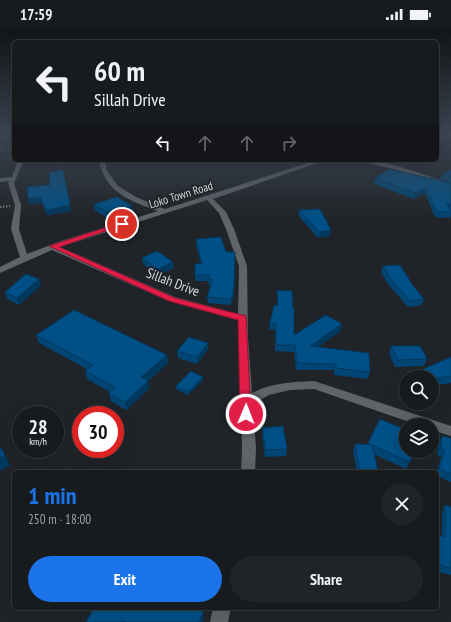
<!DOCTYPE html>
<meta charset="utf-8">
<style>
body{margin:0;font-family:"PT Sans Narrow",sans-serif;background:#212427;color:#f1f3f6;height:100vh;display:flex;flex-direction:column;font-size:15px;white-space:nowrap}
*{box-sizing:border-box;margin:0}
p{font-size:13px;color:#9fa1a4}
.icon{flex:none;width:22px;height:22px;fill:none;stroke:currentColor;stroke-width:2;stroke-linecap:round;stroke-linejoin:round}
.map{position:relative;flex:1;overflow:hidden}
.sheet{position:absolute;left:12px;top:442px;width:427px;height:140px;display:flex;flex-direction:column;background:#181b1e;border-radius:6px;box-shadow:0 4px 16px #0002,0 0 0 1px #36393c}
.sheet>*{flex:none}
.banner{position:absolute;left:12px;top:12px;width:427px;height:122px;border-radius:6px;box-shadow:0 4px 16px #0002,0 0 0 1px #36393c;background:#181b1e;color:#f1f3f6;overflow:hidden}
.controls{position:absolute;left:399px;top:342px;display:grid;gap:8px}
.controls a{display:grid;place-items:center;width:40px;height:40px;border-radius:50%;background:#181b1e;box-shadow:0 4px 16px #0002,0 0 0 1px #36393c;font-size:20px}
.speed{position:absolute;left:12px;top:378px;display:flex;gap:8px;font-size:20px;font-weight:700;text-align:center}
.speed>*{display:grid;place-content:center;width:52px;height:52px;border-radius:50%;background:#181b1e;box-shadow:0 4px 16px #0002,0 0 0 1px #36393c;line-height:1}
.speed small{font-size:10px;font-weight:400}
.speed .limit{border:6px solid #d22;background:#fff;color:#111}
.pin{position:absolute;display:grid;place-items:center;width:34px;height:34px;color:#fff;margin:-17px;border:2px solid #fff;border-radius:50%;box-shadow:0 1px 4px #0007}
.me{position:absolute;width:44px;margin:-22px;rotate:1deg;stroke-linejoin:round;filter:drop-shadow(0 0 3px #0008)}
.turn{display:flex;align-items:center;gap:14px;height:84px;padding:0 16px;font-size:18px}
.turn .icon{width:52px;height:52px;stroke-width:2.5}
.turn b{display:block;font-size:28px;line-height:34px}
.lanes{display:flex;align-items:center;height:38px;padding:0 16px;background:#0003;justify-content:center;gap:20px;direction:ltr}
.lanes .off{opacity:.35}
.round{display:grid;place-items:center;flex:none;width:42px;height:42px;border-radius:21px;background:#212427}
.overview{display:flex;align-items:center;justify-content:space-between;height:68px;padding:0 16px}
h1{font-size:24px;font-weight:700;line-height:30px;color:#1a73e8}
.cta{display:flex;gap:8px;margin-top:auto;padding:8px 16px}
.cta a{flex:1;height:46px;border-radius:24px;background:#1a73e8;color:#fff;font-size:16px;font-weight:700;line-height:46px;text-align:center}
.cta a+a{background:#212427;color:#f1f3f6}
.status{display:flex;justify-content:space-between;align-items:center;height:28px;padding:0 20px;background:#181b1e;direction:ltr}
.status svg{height:11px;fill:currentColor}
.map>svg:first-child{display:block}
</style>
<div class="status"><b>17:59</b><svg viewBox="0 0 49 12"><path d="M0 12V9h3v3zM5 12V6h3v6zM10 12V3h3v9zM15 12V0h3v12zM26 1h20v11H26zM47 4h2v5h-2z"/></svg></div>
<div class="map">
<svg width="451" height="594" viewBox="0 0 451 594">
<rect width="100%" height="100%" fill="#202428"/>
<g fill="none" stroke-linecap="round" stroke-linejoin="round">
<!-- path-far1 -->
<path stroke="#7a7d81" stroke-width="1.5" stroke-dasharray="1 1" stroke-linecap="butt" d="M0,123L14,121"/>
<!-- path -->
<path stroke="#7a7d81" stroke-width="2" stroke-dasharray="1.5 1.5" stroke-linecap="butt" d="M0,179L10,178"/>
<!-- minor -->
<g fill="#5f6468" fill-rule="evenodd">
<path d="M18,132H24L14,155L21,177L19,201L27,226L61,213L158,183C131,173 105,165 99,132H105L107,143L118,158L136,169L165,181L317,132H326L213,171L226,184L234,201L247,238L248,310L252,365C271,355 292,354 314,353L451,398V408L432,402V397H418L314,361L290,362L269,367L253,376L256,420L255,444H241L242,420L238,292L169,273L52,222L0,245V239L20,229L11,201L15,177L8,155L9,153L0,154V150L12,149ZM207,172L219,185L226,201L239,238L238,286L175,269L60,219Z"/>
<path d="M357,132C389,132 421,146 451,156V160L397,142Z"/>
<path d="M213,580H231L228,594H210Z"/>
</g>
</g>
<!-- wall -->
<g fill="#004574">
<path d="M451,142V155L440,151L442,146Z"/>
<path d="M375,150L451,155V186L450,190L435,189L425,165L414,171L374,156Z"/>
<path d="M50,157L71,183L47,187L42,175L29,176Z"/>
<path d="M94,176L132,178L133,183L117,189L115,187L107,190L95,182Z"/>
<path d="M299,182L330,208L318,210L298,187Z"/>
<path d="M196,211L234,265L231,277L208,275L207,269L211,257H209L208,253H195V247L201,236L196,217Z"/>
<path d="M142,230L173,234L174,240L158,247L143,236Z"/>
<path d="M383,238L414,259L424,271L422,277L408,279L388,256L381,244Z"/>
<path d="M39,251L41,257L19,277L7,271L5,264Z"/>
<path d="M277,262L294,307L341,303L317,319L370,344L368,351L334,347V342H296L294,324L275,323V302L269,301L270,295L277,277Z"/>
<path d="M36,307L167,327L168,335L148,353L149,361L126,382L111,373L109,365L110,364L87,351L85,343L87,341L39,315Z"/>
<path d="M391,318L427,331L424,338L395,339L389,325Z"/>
<path d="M208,321L197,336L178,330L177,323Z"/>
<path d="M451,329V355L432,358V349H411L412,346Z"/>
<path d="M203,349V352L188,367L176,361V358Z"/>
<path d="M262,400L287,421L286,428L265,429L262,406Z"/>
<path d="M442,408L451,410V454L437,448V444L441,429L437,427L439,415Z"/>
<path d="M368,415L406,423H416L406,441L374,426L378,443V444H357L353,423L355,416L367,417Z"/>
<path d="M445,477L451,479V547L437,544V507L442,508V484Z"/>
</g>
<!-- shaded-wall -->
<g fill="#00385e">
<path d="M441,107H445L437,114V110Z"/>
<path d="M56,132H96V133L57,136Z"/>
<path d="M63,142L71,183L47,187L46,182Z"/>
<path d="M426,160L425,165L414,171L416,165Z"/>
<path d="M40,169L42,175L29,176L28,171Z"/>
<path d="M132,178L133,183L117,189L116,183Z"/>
<path d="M114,182L115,187L107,190L106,184Z"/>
<path d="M331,202L330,208L318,210L319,204Z"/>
<path d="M235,226L234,265L231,277V271Z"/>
<path d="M173,234L174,240L158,247V241Z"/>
<path d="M39,251L41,257L19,277L17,270Z"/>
<path d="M342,296L341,303L309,325L310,318Z"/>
<path d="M208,315V321L197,336V329Z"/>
<path d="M167,327L168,335L142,357L141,349Z"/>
<path d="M203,349V352L188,367V364Z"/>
<path d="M148,353L149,361L126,382L125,374Z"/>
<path d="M415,423H416L406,441L409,434Z"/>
<path d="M5,427L10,437L0,443V430Z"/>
<path d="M203,584L204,591L203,594H199Z"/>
</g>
<!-- building -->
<g fill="#005087" stroke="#00385e">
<path d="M437,107H441L437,110Z"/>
<path d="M389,141L451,155V177L447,175L451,184H437L426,160L416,165L375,150Z"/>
<path d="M63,142L70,177L46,182L40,169L28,171L27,159L50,157L49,144Z"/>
<path d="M451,142V149L442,146Z"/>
<path d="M117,169L132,178L116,183L114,182L106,184L94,176Z"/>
<path d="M320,181L331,202L319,204L299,182Z"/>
<path d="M221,209L226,224H235V226L234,259L231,271L207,269L213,251H208L209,247H195V236H202L196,211Z"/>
<path d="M157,223L173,234L158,241L142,230Z"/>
<path d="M400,237L414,259L424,271L410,273L390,250L383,238Z"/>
<path d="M26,246L39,251L17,270L5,264Z"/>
<path d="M277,262L292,263L293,281L294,280V307L326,287L342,296L310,318L369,325L370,344L336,340V336L297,335L295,317H276V295H270L274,277L278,278Z"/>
<path d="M74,282L167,327L141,349L148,353L125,374L109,365L115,359L85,343L93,337L36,307Z"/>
<path d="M189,309L208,315L197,329L177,323Z"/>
<path d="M391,318H420L427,331L398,332Z"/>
<path d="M451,329V348L432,351V349H416L412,346Z"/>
<path d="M191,343L203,349L188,364L176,358Z"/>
<path d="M380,391L406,402V423H415L409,434L368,415Z"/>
<path d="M283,398L287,421L266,422L262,400Z"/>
<path d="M442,408L451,410V446L439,441L445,422L440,421Z"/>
<path d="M355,416L372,417L378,443L360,442Z"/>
<path d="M0,419L5,427L0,430Z"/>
<path d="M445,477L451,479V540L437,536V507L445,509Z"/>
<path d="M94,580H194L203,584L199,594H125L122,593V594H86Z"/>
</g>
<!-- sky -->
<linearGradient id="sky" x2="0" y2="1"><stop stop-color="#121416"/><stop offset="0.56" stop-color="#3c4553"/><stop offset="1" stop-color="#3c4553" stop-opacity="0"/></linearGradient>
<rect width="451" height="190" fill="url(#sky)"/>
<!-- route -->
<path fill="#e11d48" stroke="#92132f" d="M120,195L126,196L59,219L175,270L246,288L251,386L250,389H242L240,386L238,292L169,273L49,218Z"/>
<g text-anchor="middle" stroke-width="3.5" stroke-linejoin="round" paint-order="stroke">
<!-- far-street labels -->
<g font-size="12" fill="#d5d7da" stroke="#202428">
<text transform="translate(181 167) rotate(-17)" y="4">Loko Town Road</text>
</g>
<!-- street labels -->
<g font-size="14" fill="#d5d7da" stroke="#202428">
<text transform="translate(173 254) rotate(21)" y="5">Sillah Drive</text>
</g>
</g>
</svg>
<div class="controls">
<a><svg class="icon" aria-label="search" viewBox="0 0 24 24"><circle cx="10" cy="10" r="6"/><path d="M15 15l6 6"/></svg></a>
<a><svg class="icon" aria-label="layers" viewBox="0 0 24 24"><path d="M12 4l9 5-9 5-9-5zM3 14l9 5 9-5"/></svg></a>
</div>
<div class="speed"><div>28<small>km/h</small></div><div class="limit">30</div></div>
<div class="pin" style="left:122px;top:196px;background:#d93025"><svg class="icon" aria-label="arrive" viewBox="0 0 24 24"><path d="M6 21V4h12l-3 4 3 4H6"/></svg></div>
<svg class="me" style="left:246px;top:386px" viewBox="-20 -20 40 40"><circle r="17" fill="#e11d48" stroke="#fff" stroke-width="3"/><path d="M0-11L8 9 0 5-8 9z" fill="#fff"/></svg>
<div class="banner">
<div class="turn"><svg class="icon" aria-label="left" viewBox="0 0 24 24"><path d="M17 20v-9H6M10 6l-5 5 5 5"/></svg><div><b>60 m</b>Sillah Drive</div></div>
<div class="lanes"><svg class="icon" aria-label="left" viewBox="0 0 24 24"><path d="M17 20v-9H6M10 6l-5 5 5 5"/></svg><svg class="icon off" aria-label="ahead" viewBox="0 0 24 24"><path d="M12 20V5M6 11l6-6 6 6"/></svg><svg class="icon off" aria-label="ahead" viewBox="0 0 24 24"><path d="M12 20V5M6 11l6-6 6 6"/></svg><svg class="icon off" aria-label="right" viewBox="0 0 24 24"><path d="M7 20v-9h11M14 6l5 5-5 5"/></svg></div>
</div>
<section class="sheet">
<div class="overview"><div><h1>1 min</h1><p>250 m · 18:00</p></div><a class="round"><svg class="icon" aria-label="close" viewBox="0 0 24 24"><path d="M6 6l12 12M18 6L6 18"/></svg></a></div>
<div class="cta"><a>Exit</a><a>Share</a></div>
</section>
</div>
